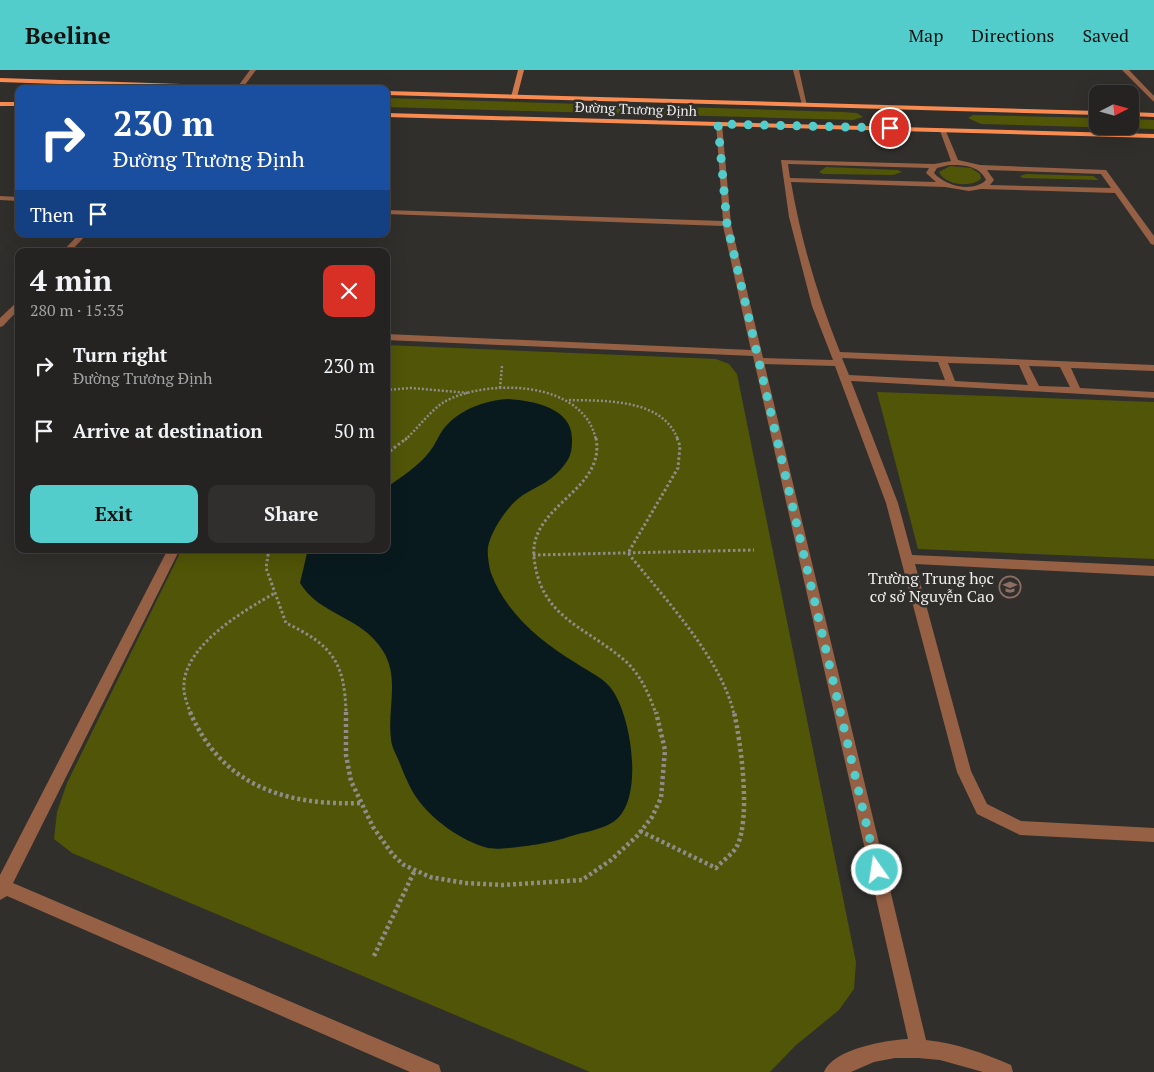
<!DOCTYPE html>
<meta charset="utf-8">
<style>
body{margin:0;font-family:"PT Serif",serif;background:#302f2e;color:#f1f3f6;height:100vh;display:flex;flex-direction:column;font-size:19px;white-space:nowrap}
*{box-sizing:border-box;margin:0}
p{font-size:16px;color:#a3a4a5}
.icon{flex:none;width:28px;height:28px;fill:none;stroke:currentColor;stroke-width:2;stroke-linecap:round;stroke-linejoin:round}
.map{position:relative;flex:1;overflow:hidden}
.sheet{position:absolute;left:15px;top:178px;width:375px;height:305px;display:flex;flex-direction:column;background:#242321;border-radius:10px;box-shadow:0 5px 20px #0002,0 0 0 1px #41403f}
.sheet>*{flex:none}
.banner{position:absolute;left:15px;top:15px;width:375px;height:152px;border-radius:10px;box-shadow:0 5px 20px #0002,0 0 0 1px #41403f;background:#1a4fa0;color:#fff;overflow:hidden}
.needle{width:32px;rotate:84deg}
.tools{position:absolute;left:1089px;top:15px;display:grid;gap:10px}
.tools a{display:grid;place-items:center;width:50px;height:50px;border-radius:10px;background:#242321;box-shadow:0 5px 20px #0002,0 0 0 1px #41403f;font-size:25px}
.pin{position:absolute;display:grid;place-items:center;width:42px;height:42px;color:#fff;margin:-21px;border:2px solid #fff;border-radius:50%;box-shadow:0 1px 5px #0007}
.me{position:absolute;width:55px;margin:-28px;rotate:347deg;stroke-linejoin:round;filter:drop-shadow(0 0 4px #0008)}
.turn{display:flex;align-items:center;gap:18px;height:105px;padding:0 15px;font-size:22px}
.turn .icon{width:65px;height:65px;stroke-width:2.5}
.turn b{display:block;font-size:35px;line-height:42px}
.then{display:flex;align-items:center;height:48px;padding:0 15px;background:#0003;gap:10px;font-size:19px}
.round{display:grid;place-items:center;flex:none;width:52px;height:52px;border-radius:10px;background:#302f2e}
.overview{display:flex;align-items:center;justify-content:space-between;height:85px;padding:0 15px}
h1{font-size:30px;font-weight:700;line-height:38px}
.button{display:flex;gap:10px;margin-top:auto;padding:10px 15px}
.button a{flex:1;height:58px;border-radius:10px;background:#53cdcb;color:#111;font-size:20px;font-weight:700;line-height:58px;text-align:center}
.button a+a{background:#302f2e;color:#f1f3f6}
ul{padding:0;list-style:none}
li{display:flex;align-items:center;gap:15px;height:65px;padding:0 15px}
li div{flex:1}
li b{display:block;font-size:19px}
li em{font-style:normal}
header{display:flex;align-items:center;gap:30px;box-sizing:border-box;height:70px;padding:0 25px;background:#53cdcb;color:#111}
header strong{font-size:24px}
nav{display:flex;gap:28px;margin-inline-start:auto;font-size:18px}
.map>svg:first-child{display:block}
</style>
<header>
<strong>Beeline</strong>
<nav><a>Map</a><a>Directions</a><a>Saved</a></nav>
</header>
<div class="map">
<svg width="1154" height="1002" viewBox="0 0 1154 1002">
<rect width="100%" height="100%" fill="#302f2c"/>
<!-- green -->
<g fill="#515507">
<path d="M386,28L842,42L857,43L863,47L853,50L386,37Z"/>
<path d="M973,45L1097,48L1098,56H1130V49L1154,50V59L981,54L968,48Z"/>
<path d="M950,96L971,98L980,104L981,109C970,118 945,115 939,102Z"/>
<path d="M826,97L898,100L902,102L893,105L823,104L819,102Z"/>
<path d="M1026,104L1093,106L1099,110L1022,108L1020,106Z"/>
<path d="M386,275L716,289L729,294L737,304L856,892L854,919L839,940L795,976L770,1002H590L72,783L54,769L57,742L67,713L182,479H386Z"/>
<path d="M877,322L1154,332V489L918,479Z"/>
</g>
<!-- water -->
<path fill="#091a1e" d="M509,329C534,331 573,338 572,370C572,379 571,387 565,394C554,410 538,416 523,425C509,434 491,460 488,477C487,484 489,496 491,503C505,542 541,572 576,593C587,601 601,606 610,617C631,642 643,722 619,747C607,760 581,762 565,768C552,773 501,781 488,778C461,771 431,749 416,727C408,715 403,701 398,689C395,682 391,675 391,669C387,639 400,608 383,581C362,546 320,546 300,513L308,479H386V418C401,407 420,395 430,381C435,375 438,367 442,361C457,340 485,330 509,329Z"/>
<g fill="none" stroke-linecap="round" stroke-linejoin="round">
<!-- path-far2 -->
<g stroke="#8e8d8a" stroke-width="2.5" stroke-dasharray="2 2" stroke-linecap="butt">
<path d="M500,318L502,296"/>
<path d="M386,320L411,318L469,323"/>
<path d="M569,330C605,331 663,328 678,370"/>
<path d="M405,370C418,358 430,341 444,332C487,308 584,310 596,370"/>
</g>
<!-- path-far1 -->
<g stroke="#8e8d8a" stroke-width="3" stroke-dasharray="2.5 2.5" stroke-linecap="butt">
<path d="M596,368C606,421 529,435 534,487C540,547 584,556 623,589C640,603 649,624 656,644"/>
<path d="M677,368L680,376L678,398L628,483C664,528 721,588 734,644"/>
<path d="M386,384L407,368"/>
<path d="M269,479L266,498L286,553C332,575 345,592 346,644"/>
<path d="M199,480L269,482"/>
<path d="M533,485L754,480"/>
<path d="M191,644C187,634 183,624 184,614C186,574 245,540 275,523"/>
</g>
<!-- path -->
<g stroke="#8e8d8a" stroke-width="4.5" stroke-dasharray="3 3" stroke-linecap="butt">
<path d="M190,642C222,716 286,736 361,733"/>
<path d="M346,642V685L351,711L373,757L393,785L404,795L430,807L465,813L503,815L582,810L611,790L637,766L652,747L661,728L665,680L656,642"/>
<path d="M640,761L716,798C722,791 733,784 737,776C751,748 741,673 734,642"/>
<path d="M374,886L414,802"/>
</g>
<!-- lane -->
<path fill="#966045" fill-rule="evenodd" d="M939,58L945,59L958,90L980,95L1106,100L1154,166V175L1151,174L1115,123L981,119L969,121L945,117L791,112C801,171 818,227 840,282L1154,295V301L1071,298L1080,318L1154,322V328L851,311L898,433L912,485L1154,496V506L915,494L971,701L987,734L1021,751L1154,758V772L1020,765L977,744L957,702L886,433L835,296L759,294L754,291L759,288L833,290L812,236L789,147L781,90L934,94L951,91ZM788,94L929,98L926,103L936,112L790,108ZM949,95C963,95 979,95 986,110C973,123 945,116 934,103L937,98ZM987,100L1101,104L1111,118L990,115L994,110ZM842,288L938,292L945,310L849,305ZM948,293L1019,295L1028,315L955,311ZM1029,296L1060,297L1070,317L1039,316Z"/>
<!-- street -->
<g fill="#966045" fill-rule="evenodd">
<path d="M250,0H256L242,19H236Z"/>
<path d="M793,0H799L807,36L802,35Z"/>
<path d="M1122,0H1129L1154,26V32Z"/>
<path d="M716,53L722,54L731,154L926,970C956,973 983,983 1011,995L1013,1002H983L940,990L918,988H895L874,992L851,1002H824C833,979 886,970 908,969L753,286L386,270V264L751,280L723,156L386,144V140L723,151Z"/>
<path d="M0,126L19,127V131L0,130Z"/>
<path d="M79,164H87L71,181H63Z"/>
<path d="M19,230V239L3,256L0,257V248Z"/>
<path d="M168,479H180L13,813L439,995L441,1002H410L7,826L0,830V805Z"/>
</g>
<!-- secondary -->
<path fill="#cf794d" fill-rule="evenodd" d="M518,0H524L517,27L514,29L511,27Z"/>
<!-- primary -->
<g fill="#fb8c51" fill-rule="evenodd">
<path d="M0,8L270,17L273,19H204L0,12Z"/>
<path d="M386,21L1098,41V45L386,25Z"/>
<rect x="0" y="32" width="19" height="4"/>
<path d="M1130,42L1154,43V47L1130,46Z"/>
<path d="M386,43L1154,64V68L386,47Z"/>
</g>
</g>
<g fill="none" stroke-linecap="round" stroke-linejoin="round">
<!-- route -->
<path stroke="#53cdcb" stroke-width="9" stroke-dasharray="0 16.2" d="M877,800L727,154L718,54L890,58"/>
</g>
<!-- icons -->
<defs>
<g id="school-ring" transform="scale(1.125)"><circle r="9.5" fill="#302f2c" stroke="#8d6e63" stroke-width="1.5"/><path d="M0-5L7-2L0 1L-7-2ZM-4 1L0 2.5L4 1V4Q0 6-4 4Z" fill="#8d6e63"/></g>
</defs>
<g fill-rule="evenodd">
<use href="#school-ring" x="1010" y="517"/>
</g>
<g text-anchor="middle" stroke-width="5" stroke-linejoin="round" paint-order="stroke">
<!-- far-street labels -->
<g font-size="14" fill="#efeeeb" stroke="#302f2c">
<text transform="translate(636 39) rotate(2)" y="5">Đường Trương Định</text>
</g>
<!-- poi labels -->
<g font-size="16" fill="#efeeeb" stroke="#302f2c" text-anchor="end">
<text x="994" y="514">Trường Trung học<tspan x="994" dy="18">cơ sở Nguyễn Cao</tspan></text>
</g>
</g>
</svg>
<div class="tools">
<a><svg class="needle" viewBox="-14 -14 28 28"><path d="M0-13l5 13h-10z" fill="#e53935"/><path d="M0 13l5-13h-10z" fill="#a3a4a5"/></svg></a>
</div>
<div class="pin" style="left:890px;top:58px;background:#d93025"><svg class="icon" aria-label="arrive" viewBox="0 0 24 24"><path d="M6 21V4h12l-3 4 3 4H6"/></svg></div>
<svg class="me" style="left:877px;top:800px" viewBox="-20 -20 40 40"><circle r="17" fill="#53cdcb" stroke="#fff" stroke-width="3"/><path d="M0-11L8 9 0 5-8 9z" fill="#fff"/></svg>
<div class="banner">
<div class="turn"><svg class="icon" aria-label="right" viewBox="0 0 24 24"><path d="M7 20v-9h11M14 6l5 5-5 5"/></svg><div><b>230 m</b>Đường Trương Định</div></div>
<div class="then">Then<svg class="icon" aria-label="arrive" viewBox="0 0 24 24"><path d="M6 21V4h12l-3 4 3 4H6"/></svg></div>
</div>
<section class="sheet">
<div class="overview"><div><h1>4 min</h1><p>280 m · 15:35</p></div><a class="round" style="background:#d93025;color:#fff"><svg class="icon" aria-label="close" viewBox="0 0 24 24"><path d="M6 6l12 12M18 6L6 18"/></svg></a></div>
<ul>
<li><svg class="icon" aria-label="right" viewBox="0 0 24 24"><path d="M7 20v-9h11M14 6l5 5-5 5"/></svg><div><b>Turn right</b><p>Đường Trương Định</p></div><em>230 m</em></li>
<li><svg class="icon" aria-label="arrive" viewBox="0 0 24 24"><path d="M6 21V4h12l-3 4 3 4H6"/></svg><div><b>Arrive at destination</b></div><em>50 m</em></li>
</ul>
<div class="button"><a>Exit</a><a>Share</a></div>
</section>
</div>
